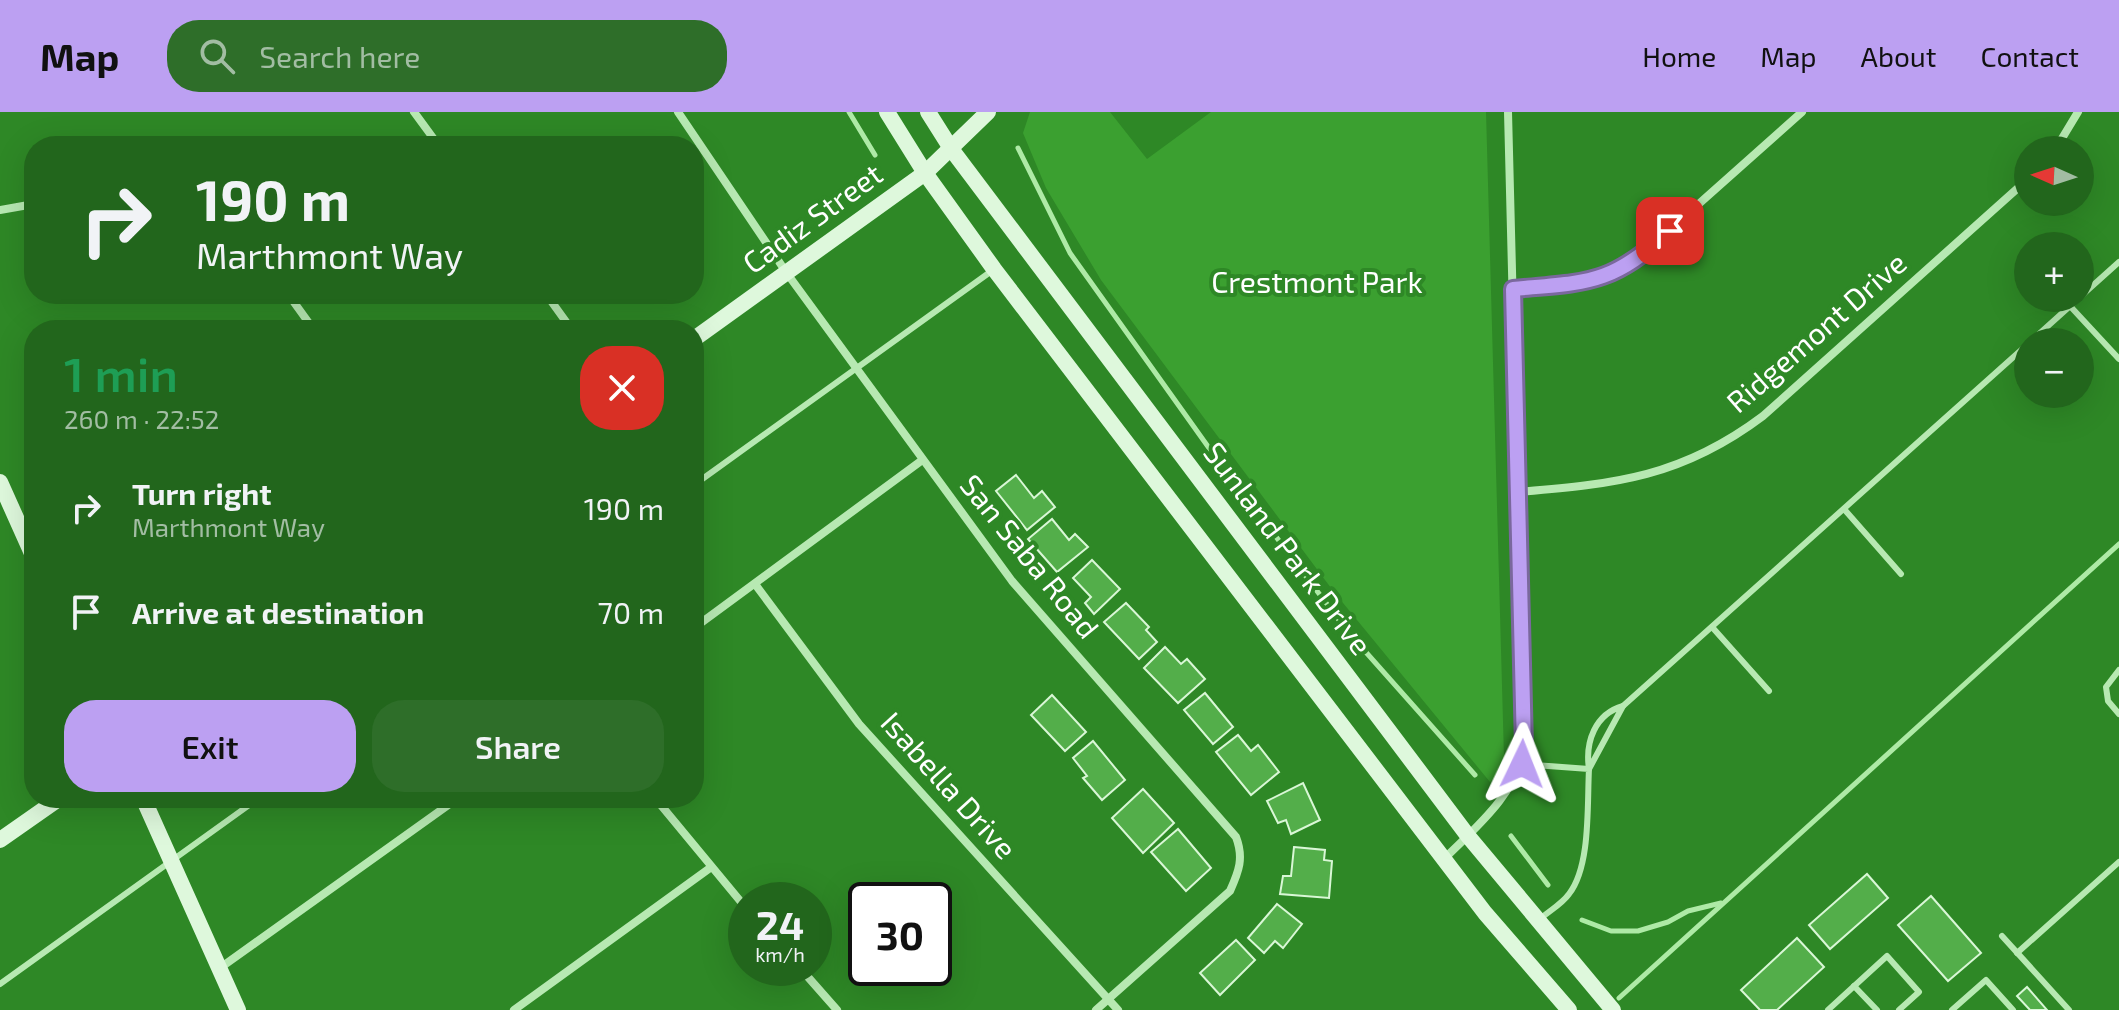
<!DOCTYPE html>
<meta charset="utf-8">
<style>
body{margin:0;font-family:"Exo 2",sans-serif;background:#2e6e29;color:#f1f3f6;height:100vh;display:flex;flex-direction:column;font-size:30px;white-space:nowrap}
*{box-sizing:border-box;margin:0}
p{font-size:26px;color:#a2bda3}
.icon{flex:none;width:44px;height:44px;fill:none;stroke:currentColor;stroke-width:2;stroke-linecap:round;stroke-linejoin:round}
.map{position:relative;flex:1;overflow:hidden}
.drawer{position:absolute;left:24px;top:208px;width:680px;height:488px;display:flex;flex-direction:column;background:#22661c;border-radius:32px;box-shadow:0 8px 32px #0002}
.drawer>*{flex:none}
.banner{position:absolute;left:24px;top:24px;width:680px;height:168px;border-radius:32px;box-shadow:0 8px 32px #0002;background:#22661c;color:#f1f3f6;overflow:hidden}
.needle{width:52px;rotate:273deg}
.tools{position:absolute;left:2014px;top:24px;display:grid;gap:16px}
.tools a{display:grid;place-items:center;width:80px;height:80px;border-radius:50%;background:#22661c;box-shadow:0 8px 32px #0002;font-size:40px}
.speed{position:absolute;left:728px;top:770px;display:flex;gap:16px;font-size:40px;font-weight:700;text-align:center}
.speed>*{display:grid;place-content:center;width:104px;height:104px;border-radius:50%;background:#22661c;box-shadow:0 8px 32px #0002;line-height:1}
.speed small{font-size:20px;font-weight:400}
.speed .limit{border:4px solid #111;border-radius:12px;background:#fff;color:#111}
.pin{position:absolute;display:grid;place-items:center;width:68px;height:68px;color:#fff;margin:-34px;border-radius:16px;box-shadow:0 4px 12px #0006}
.me{position:absolute;width:88px;margin:-44px;rotate:2deg;stroke-linejoin:round;filter:drop-shadow(0 0 6px #0008)}
.turn{display:flex;align-items:center;gap:28px;height:168px;padding:0 40px;font-size:36px}
.turn .icon{width:104px;height:104px;stroke-width:2.5}
.turn b{display:block;font-size:56px;line-height:68px}
.round{display:grid;place-items:center;flex:none;width:84px;height:84px;border-radius:32px;background:#2e6e29}
.headline{display:flex;align-items:center;justify-content:space-between;height:136px;padding:0 40px}
h1{font-size:48px;font-weight:600;line-height:60px;color:#1e9e55}
.cta{display:flex;gap:16px;margin-top:auto;padding:16px 40px}
.cta a{flex:1;height:92px;border-radius:32px;background:#bca0f2;color:#111;font-size:32px;font-weight:600;line-height:92px;text-align:center}
.cta a+a{background:#2e6e29;color:#f1f3f6}
ul{padding:0;list-style:none}
li{display:flex;align-items:center;gap:24px;height:104px;padding:0 40px}
li div{flex:1}
li b{display:block;font-size:30px}
li em{font-style:normal}
header{display:flex;align-items:center;gap:48px;box-sizing:border-box;height:112px;padding:0 40px;background:#bca0f2;color:#111}
header strong{font-size:38px}
nav{display:flex;gap:44px;margin-inline-start:auto;font-size:28px}
.search{width:560px;height:72px;background:#2e6e29;display:flex;align-items:center;gap:20px;box-sizing:border-box;padding:0 28px;border-radius:32px;color:#a2bda3;font-size:30px}
.map>svg:first-child{display:block}
</style>
<header>
<strong>Map</strong>
<div class="search"><svg class="icon" aria-label="search" viewBox="0 0 24 24"><circle cx="10" cy="10" r="6"/><path d="M15 15l6 6"/></svg>Search here</div>
<nav><a>Home</a><a>Map</a><a>About</a><a>Contact</a></nav>
</header>
<div class="map">
<svg width="2119" height="898" viewBox="0 0 2119 898">
<rect width="100%" height="100%" fill="#2e8826"/>
<!-- green -->
<path fill="#3ba030" d="M1030,0H1110L1147,47L1211,0H1486L1504,645L1502,659L1490,670L1334,480L1101,168L1046,76L1023,21Z"/>
<g fill="none" stroke-linecap="round" stroke-linejoin="round">
<!-- stream -->
<g stroke="#aeeaa6" stroke-width="5">
<path d="M849,0L875,43"/>
<path d="M1018,36L1070,141L1209,336L1348,520L1475,663"/>
<path d="M1511,724L1548,773"/>
<path d="M1582,808L1611,819H1638L1668,810L1688,799L1721,791"/>
<path d="M1619,886L2119,432"/>
</g>
</g>
<!-- building -->
<g fill="#53ae4a" stroke="#d9f7d6" stroke-width="2">
<path d="M1016,363L1034,386L1042,379L1055,395L1027,418L996,379Z"/>
<path d="M1052,407L1069,428L1075,422L1088,435L1057,460L1028,427Z"/>
<path d="M1092,448L1120,477L1094,502L1085,491L1091,485L1073,466Z"/>
<path d="M1126,491L1149,515L1146,518L1157,530L1139,547L1104,510Z"/>
<path d="M1165,535L1181,552L1187,547L1205,567L1178,591L1144,556Z"/>
<path d="M1205,581L1233,615L1213,632L1184,598Z"/>
<path d="M1052,583L1086,620L1065,639L1031,603Z"/>
<path d="M1238,623L1251,639L1258,633L1279,660L1251,683L1216,640Z"/>
<path d="M1093,629L1125,668L1102,688L1083,666L1087,664L1073,646Z"/>
<path d="M1303,671L1320,708L1291,722L1286,708L1278,711L1267,689Z"/>
<path d="M1143,677L1174,711L1143,741L1112,706Z"/>
<path d="M1178,717L1211,756L1186,779L1151,740Z"/>
<path d="M1294,735L1325,738L1324,748L1332,749L1329,786L1280,782L1283,764H1291Z"/>
<path d="M1867,762L1888,786L1830,837L1809,813Z"/>
<path d="M1931,784L1981,841L1948,869L1898,813Z"/>
<path d="M1277,792L1302,812L1283,836L1275,829L1264,841L1248,826Z"/>
<path d="M1797,826L1824,855L1777,898H1760L1741,878Z"/>
<path d="M1236,828L1255,848L1220,883L1200,861Z"/>
<path d="M2027,875L2047,898H2030L2017,884Z"/>
</g>
<g fill="none" stroke-linecap="round" stroke-linejoin="round">
<!-- lane -->
<g stroke="#b7e9b2" stroke-width="6">
<path d="M2080,185L2119,150"/>
<path d="M2070,194L2119,247"/>
<path d="M2030,230L2079,186"/>
<path d="M694,373L993,158"/>
<path d="M1844,397L1901,462"/>
<path d="M1712,515L1769,579"/>
<path d="M2119,558L2106,575L2108,589L2119,602"/>
<path d="M1623,594L2028,232"/>
<path d="M1623,594L1589,657C1585,630 1595,602 1623,594Z"/>
<path d="M1522,652L1589,657C1587,692 1591,754 1569,782C1562,792 1549,799 1540,807"/>
<path d="M2002,824L2069,898"/>
<path d="M2017,841L2119,750"/>
<path d="M0,872L259,686"/>
<path d="M1854,874L1877,898"/>
<path d="M1828,898L1887,844L1919,880L1899,898"/>
<path d="M1952,898L1986,868L2013,898"/>
</g>
<!-- street -->
<g stroke="#b7e9b2" stroke-width="8">
<path d="M414,0L439,34"/>
<path d="M678,0L786,160L1012,469L1236,725C1244,746 1239,759 1230,779L1096,898"/>
<path d="M2055,38L2078,0"/>
<path d="M0,98L34,92"/>
<path d="M1513,177C1554,174 1592,173 1629,154L1802,0"/>
<path d="M288,182L314,218"/>
<path d="M546,182L572,218"/>
<path d="M1518,380C1616,372 1682,365 1763,304L2028,67"/>
<path d="M755,472L859,612L1118,898"/>
<path d="M694,516L921,349"/>
<path d="M655,686L746,796"/>
<path d="M1444,747C1476,715 1517,682 1524,635L1508,0"/>
<path d="M220,856L458,686"/>
<path d="M800,856L837,898"/>
<path d="M514,898L710,756"/>
</g>
<!-- secondary -->
<g stroke="#def8dc" stroke-width="16">
<path d="M887,0L925,61L994,157L1485,801L1569,898"/>
<path d="M928,0L952,38L1468,724L1613,898"/>
<path d="M694,227L925,61L988,0"/>
<path d="M0,370L34,446"/>
<path d="M143,686L238,898"/>
<path d="M0,728L60,686"/>
</g>
</g>
<g fill="none" stroke-linecap="round" stroke-linejoin="round">
<!-- route casing -->
<g stroke="#7a689d" stroke-width="20">
<path id="route" d="M1522,652L1524,635L1513,177C1590,170 1610,173 1670,119"/>
</g>
<!-- route -->
<use href="#route" stroke="#bca0f2" stroke-width="14"/>
</g>
<g text-anchor="middle" stroke-width="8" stroke-linejoin="round" paint-order="stroke">
<!-- street labels -->
<g font-size="30" fill="#fff" stroke="#2e8826">
<text transform="translate(813 107) rotate(-36)" y="10">Cadiz Street</text>
<text transform="translate(1817 221) rotate(-41)" y="10">Ridgemont Drive</text>
<text transform="translate(1287 437) rotate(53)" y="10">Sunland Park Drive</text>
<text transform="translate(1029 445) rotate(51)" y="10">San Saba Road</text>
<text transform="translate(948 674) rotate(48)" y="10">Isabella Drive</text>
</g>
<!-- park labels -->
<g font-size="30" fill="#fff" stroke="#2e8826">
<text x="1317" y="181">Crestmont Park</text>
</g>
</g>
</svg>
<div class="tools">
<a><svg class="needle" viewBox="-14 -14 28 28"><path d="M0-13l5 13h-10z" fill="#e53935"/><path d="M0 13l5-13h-10z" fill="#a2bda3"/></svg></a>
<a>+</a>
<a>−</a>
</div>
<div class="speed"><div>24<small>km/h</small></div><div class="limit">30</div></div>
<div class="pin" style="left:1670px;top:119px;background:#d93025"><svg class="icon" aria-label="arrive" viewBox="0 0 24 24"><path d="M6 21V4h12l-3 4 3 4H6"/></svg></div>
<svg class="me" style="left:1522px;top:652px" viewBox="-20 -20 40 40"><path d="M0-17L14 15 0 8-14 15z" fill="#bca0f2" stroke="#fff" stroke-width="4"/></svg>
<div class="banner">
<div class="turn"><svg class="icon" aria-label="right" viewBox="0 0 24 24"><path d="M7 20v-9h11M14 6l5 5-5 5"/></svg><div><b>190 m</b>Marthmont Way</div></div>
</div>
<section class="drawer">
<div class="headline"><div><h1>1 min</h1><p>260 m · 22:52</p></div><a class="round" style="background:#d93025;color:#fff"><svg class="icon" aria-label="close" viewBox="0 0 24 24"><path d="M6 6l12 12M18 6L6 18"/></svg></a></div>
<ul>
<li><svg class="icon" aria-label="right" viewBox="0 0 24 24"><path d="M7 20v-9h11M14 6l5 5-5 5"/></svg><div><b>Turn right</b><p>Marthmont Way</p></div><em>190 m</em></li>
<li><svg class="icon" aria-label="arrive" viewBox="0 0 24 24"><path d="M6 21V4h12l-3 4 3 4H6"/></svg><div><b>Arrive at destination</b></div><em>70 m</em></li>
</ul>
<div class="cta"><a>Exit</a><a>Share</a></div>
</section>
</div>
